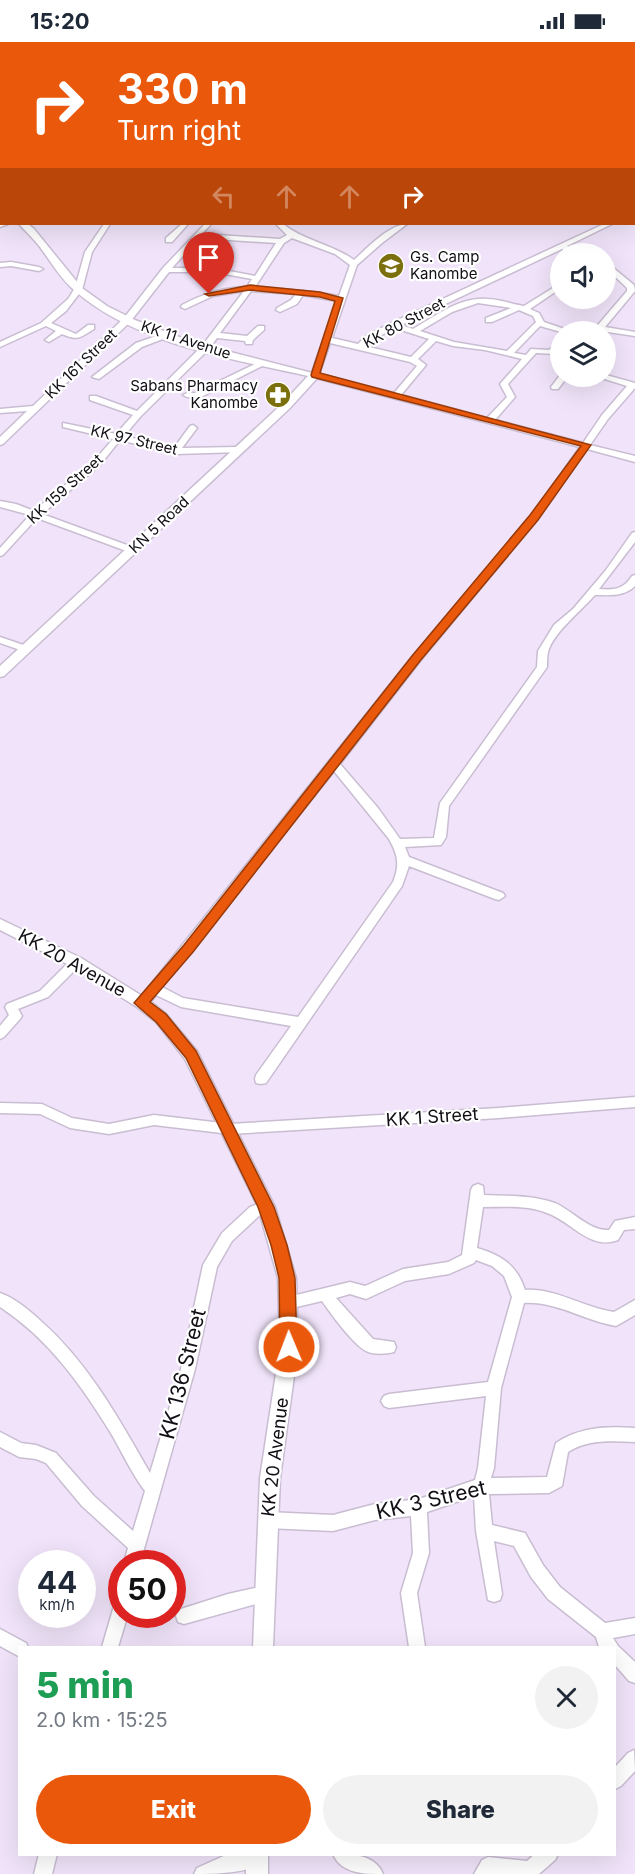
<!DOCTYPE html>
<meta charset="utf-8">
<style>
body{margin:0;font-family:Inter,sans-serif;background:#f2f2f3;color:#1f2937;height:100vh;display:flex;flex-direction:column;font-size:22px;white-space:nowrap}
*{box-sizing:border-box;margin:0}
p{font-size:20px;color:#747a83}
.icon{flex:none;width:33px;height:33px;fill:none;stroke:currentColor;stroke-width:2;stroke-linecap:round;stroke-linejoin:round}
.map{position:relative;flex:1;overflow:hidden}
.sheet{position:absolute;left:18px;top:1604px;width:598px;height:210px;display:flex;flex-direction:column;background:#fff;border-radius:0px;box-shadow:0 6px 24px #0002}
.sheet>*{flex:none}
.top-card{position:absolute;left:0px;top:0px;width:636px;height:183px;box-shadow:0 6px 24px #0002;background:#ea580c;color:#fff;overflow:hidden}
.tools{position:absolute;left:550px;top:201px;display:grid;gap:12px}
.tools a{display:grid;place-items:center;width:66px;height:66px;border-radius:50%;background:#fff;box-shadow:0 6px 24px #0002;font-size:30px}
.speed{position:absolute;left:18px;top:1508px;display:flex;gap:12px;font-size:30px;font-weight:700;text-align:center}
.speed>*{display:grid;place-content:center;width:78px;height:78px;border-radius:50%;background:#fff;box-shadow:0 6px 24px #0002;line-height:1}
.speed small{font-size:15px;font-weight:400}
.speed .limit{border:9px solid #d22;background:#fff;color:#111}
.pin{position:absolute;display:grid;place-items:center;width:51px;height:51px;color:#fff;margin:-62px -26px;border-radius:50% 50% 50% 0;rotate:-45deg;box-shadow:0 0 6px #0007}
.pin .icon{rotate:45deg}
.me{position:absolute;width:66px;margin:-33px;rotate:359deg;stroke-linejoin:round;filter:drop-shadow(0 0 4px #0008)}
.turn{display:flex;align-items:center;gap:21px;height:126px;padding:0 18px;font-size:27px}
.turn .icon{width:78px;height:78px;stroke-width:2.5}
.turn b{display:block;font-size:42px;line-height:51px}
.lanes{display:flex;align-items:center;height:57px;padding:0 18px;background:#0003;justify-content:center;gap:30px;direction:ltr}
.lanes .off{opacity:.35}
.round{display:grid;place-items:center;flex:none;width:63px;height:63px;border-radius:32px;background:#f2f2f3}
.head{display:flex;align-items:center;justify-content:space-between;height:102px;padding:0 18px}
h1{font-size:36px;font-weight:800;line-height:45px;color:#1e9e55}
.button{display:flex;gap:12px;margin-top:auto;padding:12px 18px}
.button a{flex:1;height:69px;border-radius:36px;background:#ea580c;color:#fff;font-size:24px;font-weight:800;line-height:69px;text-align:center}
.button a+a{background:#f2f2f3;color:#1f2937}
.status{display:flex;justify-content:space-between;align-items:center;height:42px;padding:0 30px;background:#fff;direction:ltr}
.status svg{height:16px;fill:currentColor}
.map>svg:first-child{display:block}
</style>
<div class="status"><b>15:20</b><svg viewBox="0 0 49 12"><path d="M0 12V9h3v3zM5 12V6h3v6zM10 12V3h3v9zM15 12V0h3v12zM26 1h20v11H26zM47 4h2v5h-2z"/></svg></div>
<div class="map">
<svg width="635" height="1832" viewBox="0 0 635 1832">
<rect width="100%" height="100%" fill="#f1e4fa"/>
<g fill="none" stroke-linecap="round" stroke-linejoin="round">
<!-- minor casing -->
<g stroke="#c9bdd2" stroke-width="3">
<g id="minor">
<path d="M37,0H43L35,2Z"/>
<path d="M282,0H288L281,2Z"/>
<path d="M303,0H310L300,2Z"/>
<path d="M357,0H367L353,2Z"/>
<path d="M389,0H396L398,2H390Z"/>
<path d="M430,0H437L427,2Z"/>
<path d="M497,0H503L504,2H498Z"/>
<path d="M547,0H556L554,2Z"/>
<rect x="634" y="5" width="1" height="4"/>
<rect x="0" y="19" width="2" height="4"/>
<rect x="634" y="30" width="1" height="4"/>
<path d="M2,36V40L0,41V37Z"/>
<path d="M0,49L2,50V54L0,53Z"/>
<rect x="634" y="65" width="1" height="4"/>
<rect x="634" y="91" width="1" height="4"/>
<rect x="0" y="95" width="2" height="4"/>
<rect x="634" y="115" width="1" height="4"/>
<path d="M2,117V122H0V118Z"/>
<rect x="634" y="138" width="1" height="4"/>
<path d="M634,166H635L634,171Z"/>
<path d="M0,181L8,182L0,185Z"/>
<path d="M104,182H110L92,210L82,248L66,269L51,281L76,292L88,283H94V287C79,296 79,299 62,292L49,300L45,298L56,289L46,284L0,305V300L41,281L68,257L75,246L85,210Z"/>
<path d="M182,182H188L172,200H166V196Z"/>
<path d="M205,182H211L202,192L280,197L287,193L276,182H283C304,199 332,202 354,218C366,207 390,182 407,182L382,201L357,223L332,296L358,302L366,294L391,281L604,182H612L567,204L584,212H573L562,207L401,283L413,287C436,274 459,255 487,257C499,257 511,262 524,264L561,241V246L530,267L539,271L544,280L573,290H561L540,284L514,311L526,313L531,307L549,308L561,298V304L554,312L536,311L508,342L515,355L495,378L583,401L602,373L627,344L595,334L606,333L635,341V346L608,377L590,403L635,414V420L587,407L537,478L420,619L340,722L378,766L400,797L434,796L440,761L537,625L538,609L554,583L573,567L606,528L632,491L635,490V500L599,547C614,548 623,548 632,534L635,533V544C624,555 609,553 595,553C581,569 553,591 548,610C547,615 547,620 547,625L449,764L446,795L441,803L405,805L409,815L503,851L505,854L499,858L495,857L409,824L402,844L266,1041L261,1042L256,1041L255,1037L256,1033L291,984L181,965L156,953C151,959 147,967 138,964L136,961L412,615L531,474L580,405L312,335L311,333L337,259L303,253L297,262L280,270L276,268L277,266L291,258L296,252L251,249L220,291L247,294L258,284H264V288L253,298L252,302H246L245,299L217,296L208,308L141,374L124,394L174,406L190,384L193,383L197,386L182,406L238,405L241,406V410L176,412L120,398L100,423L42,472L135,506V510H129L37,476L3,513L0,514V506L30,473L0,465V459L16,462L34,469L94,419L113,397L63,385V381L116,392L133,373L90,358V354H96L137,369L202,304L244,249L213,254L185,267L181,265L182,263C203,252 223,245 247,245L252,237L214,230H169L130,280L3,402L0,403V395L27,369L0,371V367L33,364L124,276L163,226ZM199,196L276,201L255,234L214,226H172ZM292,196L335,212L350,223L339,254L313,250L255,245L284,201ZM478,261L511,266L486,276V280H492L519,268L533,274L536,280L507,309L454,300L420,289L452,270ZM395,286L429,297L411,315L365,304L372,298ZM436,299L453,304L485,308L522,317L500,342L507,355L487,376L401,353L426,323L418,317ZM330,301L410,320L417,324L394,351L319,332ZM334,729L389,797C398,813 400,823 393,840L298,975L183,956L162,945Z"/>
<path d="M11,220L39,225L43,227L39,229L11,224L0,225V221Z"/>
<path d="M606,220L634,243L635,249L605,285L635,290V294L601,289L592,290L627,249V246L606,226Z"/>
<path d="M165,291L169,293L168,295L142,305L99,337L92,335L136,301Z"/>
<path d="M261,319L268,321L199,356L187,355L183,353L187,351H195Z"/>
<path d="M561,332V334H568L558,347H552L551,345Z"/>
<path d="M0,595L29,605L31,607L26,610L0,601Z"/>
<path d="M76,915L80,917L82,920L80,923L48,955L18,967L22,974L20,977L4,995L0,997V984L9,973L5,965L7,962L40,949L72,917Z"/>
<path d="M635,1055V1065L499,1076L230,1092L154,1083L109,1092L70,1086L40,1072L0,1071V1061L42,1062L72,1076L109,1082L154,1073L230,1082L499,1066Z"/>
<path d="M478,1142L483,1144L484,1153C508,1154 532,1153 555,1161C573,1169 589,1189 609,1188L615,1179L635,1175V1187L624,1188L618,1198C590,1209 571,1179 547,1171C527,1163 504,1165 483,1165L477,1206C501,1213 517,1223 525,1248C556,1246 584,1266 614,1270L635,1258V1273L616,1284C585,1279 556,1259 524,1261L501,1346L494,1426L491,1436L547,1435L556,1401C580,1385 606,1384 635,1386V1400C612,1399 588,1397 568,1410L562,1444L549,1451L489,1452L492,1483L525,1491L543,1523L560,1545L605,1581L635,1576V1592L613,1596L618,1604L635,1620V1641L629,1639L615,1623V1605H599L596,1595L548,1557L531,1535L514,1504L494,1499L502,1552L500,1558L494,1560L488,1558L476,1489L474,1454L427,1470L429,1511L417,1551L425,1605H409L401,1551L413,1511L411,1474L375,1478L333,1489L267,1486L261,1484L259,1478L261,1472L267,1470L333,1473L375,1462L419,1457L475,1438L478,1426L486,1354L389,1366L384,1364L381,1359L384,1354L389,1352L488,1340L512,1255L504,1234L492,1224L476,1218L474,1221L449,1232L405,1239L366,1257L350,1252L336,1256L373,1297L394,1300L396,1305L394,1310C387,1312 373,1313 366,1309C353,1302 331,1272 322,1259L288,1267L283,1266L281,1261L283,1256L288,1255L350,1240L365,1244L403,1227L448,1220L462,1213L471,1148L473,1144Z"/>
<path d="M266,1159L271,1161L273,1165L271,1169L260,1173L232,1199L217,1225L195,1327L140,1521H124L128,1506L82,1464L46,1421L36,1417L19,1415L0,1405V1390L21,1401L36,1403L56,1411L94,1454L133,1489L145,1449C132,1432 123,1412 112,1393C82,1344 49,1297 0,1265V1251C15,1256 30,1269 42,1280C89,1322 119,1377 150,1431L181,1327L203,1223L222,1191L250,1165Z"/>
<path d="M264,1544L270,1546L272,1552L270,1558L184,1582L178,1580L176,1574L178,1568L184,1566L228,1552Z"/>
<path d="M122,1556V1572H128L118,1605H102L114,1564L116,1558Z"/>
<path d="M0,1587L26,1601L28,1605H20V1615L0,1604Z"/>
<path d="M634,1708L635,1729L621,1744L615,1747V1725L628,1711Z"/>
<path d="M39,1812H57L52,1832H34Z"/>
<path d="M228,1812H264L266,1816L263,1822C242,1831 217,1832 194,1832L197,1826Z"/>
<path d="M333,1812C351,1812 375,1812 383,1832C365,1832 341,1832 333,1812Z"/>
<path d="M535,1812H558L555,1818L539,1832H474L482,1818L488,1815L527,1819Z"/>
</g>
</g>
<!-- major casing -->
<g stroke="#c9bdd2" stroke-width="3">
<g id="major">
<path d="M19,182H28L34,187L82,246L107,264L135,278L195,301L320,333L290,366L4,634L0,635V624L282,362L308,334C232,317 135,302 74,248C60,236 51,220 40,205C34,197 26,190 19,182Z"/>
<path d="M0,877L81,916L147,957L166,972L197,1009L275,1165L296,1236L298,1305L280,1436L273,1605H253L260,1436L280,1305L278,1236L258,1165L185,1017L156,980L137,965L71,924L0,888Z"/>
<rect x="246" y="1812" width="22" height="20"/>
</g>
</g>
<!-- highway casing -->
<g stroke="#c9bdd2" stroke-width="4">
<g id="highway">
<path d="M128,0H140L139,2Z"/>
<rect x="0" y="45" width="2" height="4"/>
</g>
</g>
<!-- minor -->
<use href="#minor" fill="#fff" fill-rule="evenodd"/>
<!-- major -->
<use href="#major" fill="#fff" fill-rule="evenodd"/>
<!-- highway -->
<use href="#highway" fill="#fff" fill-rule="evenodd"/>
</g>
<!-- route -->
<path fill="#ea580c" stroke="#983908" stroke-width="1.5" d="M250,243L320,250L343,256L320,331L591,403L538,478L420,619L193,910L150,960L166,972L196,1009L274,1165L287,1203L295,1236L297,1305L295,1311L289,1313L283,1311L280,1305L279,1236L271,1203L258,1165L186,1016L156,980L134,961L184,903L412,614L530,473L581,404L312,335L311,333L335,259L320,255L250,248L209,254L205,252Z"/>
<!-- icons -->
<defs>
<g id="school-disc" transform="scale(1.35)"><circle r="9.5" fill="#7c6f0d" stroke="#fff"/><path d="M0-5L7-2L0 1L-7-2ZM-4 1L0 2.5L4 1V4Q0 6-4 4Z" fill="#fff"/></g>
<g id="pharmacy-disc" transform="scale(1.35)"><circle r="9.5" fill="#7c6f0d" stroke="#fff"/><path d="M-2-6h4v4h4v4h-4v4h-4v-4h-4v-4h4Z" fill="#fff"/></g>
</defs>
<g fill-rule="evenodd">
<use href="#school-disc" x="391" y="224"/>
<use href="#pharmacy-disc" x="278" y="353"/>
</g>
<g text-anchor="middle" stroke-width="4.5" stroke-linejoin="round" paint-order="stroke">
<!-- far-poi labels -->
<g font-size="15" fill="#120e15" stroke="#fff" text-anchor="start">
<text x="410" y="220">Gs. Camp<tspan x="410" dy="17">Kanombe</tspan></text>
<text x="258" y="349" text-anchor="end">Sabans Pharmacy<tspan x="258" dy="17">Kanombe</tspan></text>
</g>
<!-- far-street labels -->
<g font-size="15" fill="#120e15" stroke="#fff">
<text transform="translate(404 281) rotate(-28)" y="5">KK 80 Street</text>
<text transform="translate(186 298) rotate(18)" y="5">KK 11 Avenue</text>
<text transform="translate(81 322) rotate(-44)" y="5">KK 161 Street</text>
<text transform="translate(134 398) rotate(13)" y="5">KK 97 Street</text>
<text transform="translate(65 447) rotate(-42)" y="5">KK 159 Street</text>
<text transform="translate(159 483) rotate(-43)" y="5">KN 5 Road</text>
</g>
<!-- street labels -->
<g font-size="18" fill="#120e15" stroke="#fff">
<text transform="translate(72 921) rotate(29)" y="6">KK 20 Avenue</text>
<text transform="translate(432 1075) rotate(-4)" y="6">KK 1 Street</text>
<text transform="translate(275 1415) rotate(-83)" y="6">KK 20 Avenue</text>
</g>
<!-- near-street labels -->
<g font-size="21" fill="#120e15" stroke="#fff">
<text transform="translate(183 1332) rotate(-76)" y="7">KK 136 Street</text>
<text transform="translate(431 1458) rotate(-13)" y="7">KK 3 Street</text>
</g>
</g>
</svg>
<div class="tools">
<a><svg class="icon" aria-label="sound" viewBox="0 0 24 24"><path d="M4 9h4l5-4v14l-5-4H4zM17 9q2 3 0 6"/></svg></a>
<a><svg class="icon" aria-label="layers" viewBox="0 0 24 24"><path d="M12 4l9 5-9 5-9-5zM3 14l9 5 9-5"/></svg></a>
</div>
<div class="speed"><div>44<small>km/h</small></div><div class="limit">50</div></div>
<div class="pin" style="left:209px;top:252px;background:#d93025"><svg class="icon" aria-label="arrive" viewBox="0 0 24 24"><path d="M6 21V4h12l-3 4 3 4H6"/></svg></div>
<svg class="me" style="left:289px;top:1305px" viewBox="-20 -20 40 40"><circle r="17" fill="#ea580c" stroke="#fff" stroke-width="3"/><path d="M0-11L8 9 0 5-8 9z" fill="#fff"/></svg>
<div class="top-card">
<div class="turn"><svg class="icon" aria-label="right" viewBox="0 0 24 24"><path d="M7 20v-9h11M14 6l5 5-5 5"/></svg><div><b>330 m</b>Turn right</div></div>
<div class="lanes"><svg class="icon off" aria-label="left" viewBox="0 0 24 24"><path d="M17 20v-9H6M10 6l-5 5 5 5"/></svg><svg class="icon off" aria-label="ahead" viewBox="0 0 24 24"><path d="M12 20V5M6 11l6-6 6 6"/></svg><svg class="icon off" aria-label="ahead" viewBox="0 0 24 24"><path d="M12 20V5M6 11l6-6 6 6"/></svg><svg class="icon" aria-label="right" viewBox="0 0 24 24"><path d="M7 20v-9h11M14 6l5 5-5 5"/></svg></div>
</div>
<section class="sheet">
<div class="head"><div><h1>5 min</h1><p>2.0 km · 15:25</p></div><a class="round"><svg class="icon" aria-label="close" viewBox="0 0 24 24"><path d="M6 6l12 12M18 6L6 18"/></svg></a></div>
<div class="button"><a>Exit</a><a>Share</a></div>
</section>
</div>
